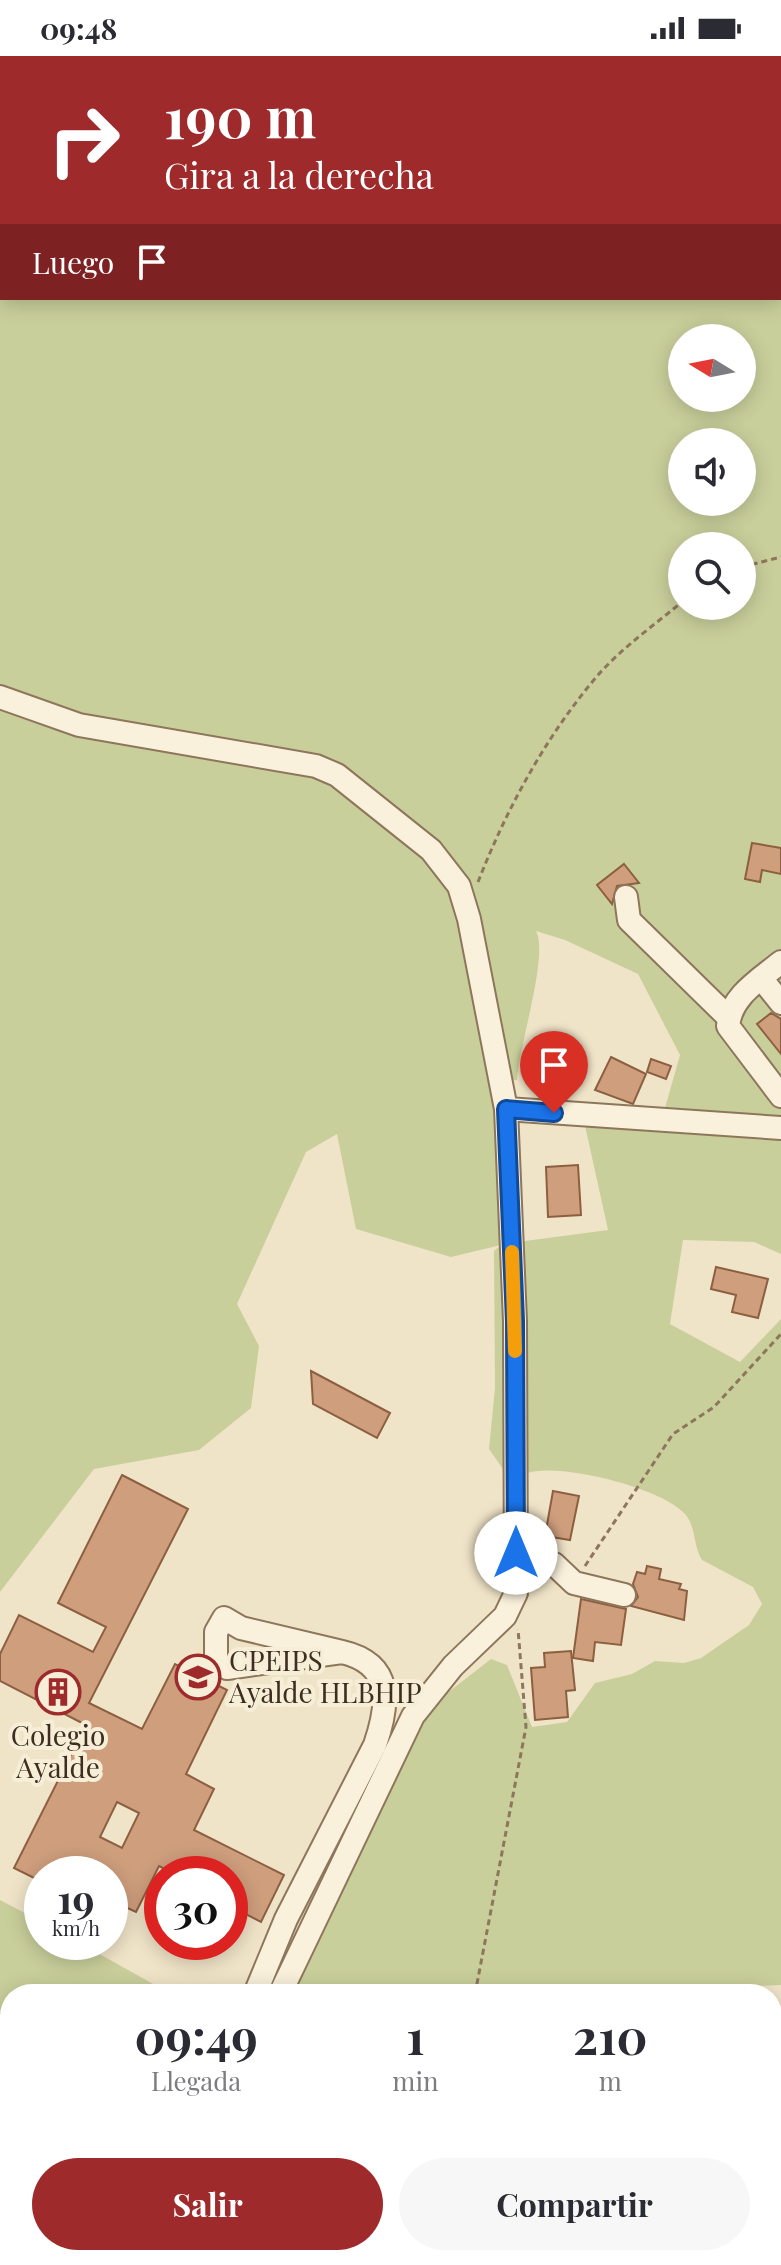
<!DOCTYPE html>
<html lang="es">
<style>
body{margin:0;font-family:"Playfair Display",serif;background:#f7f7f7;color:#2b2b33;height:100vh;display:flex;flex-direction:column;font-size:30px;white-space:nowrap}
*{box-sizing:border-box;margin:0}
p{font-size:26px;color:#7c7c81}
.icon{flex:none;width:44px;height:44px;fill:none;stroke:currentColor;stroke-width:2;stroke-linecap:round;stroke-linejoin:round}
.map{position:relative;flex:1;overflow:hidden}
.details{position:absolute;left:0px;top:1928px;width:782px;height:282px;display:flex;flex-direction:column;background:#fff;border-radius:32px 32px 0 0;box-shadow:0 4px 20px #0003}
.details>*{flex:none}
.top-card{position:absolute;left:0px;top:0px;width:782px;height:244px;box-shadow:0 4px 20px #0003;background:#9e2a2b;color:#fff;overflow:hidden}
.needle{width:52px;rotate:280deg}
.controls{position:absolute;left:668px;top:268px;display:grid;gap:16px}
.controls a{display:grid;place-items:center;width:88px;height:88px;border-radius:50%;background:#fff;box-shadow:0 4px 20px #0003;font-size:40px}
.speed{position:absolute;left:24px;top:1800px;display:flex;gap:16px;font-size:40px;font-weight:700;text-align:center}
.speed>*{display:grid;place-content:center;width:104px;height:104px;border-radius:50%;background:#fff;box-shadow:0 4px 20px #0003;line-height:1}
.speed small{font-size:20px;font-weight:400}
.speed .limit{border:12px solid #d22;background:#fff;color:#111}
.pin{position:absolute;display:grid;place-items:center;width:68px;height:68px;color:#fff;margin:-82px -34px;border-radius:50% 50% 50% 0;rotate:-45deg;box-shadow:0 0 8px #0007}
.pin .icon{rotate:45deg}
.me{position:absolute;width:88px;margin:-44px;rotate:0deg;stroke-linejoin:round;filter:drop-shadow(0 0 6px #0008)}
.turn{display:flex;align-items:center;gap:28px;height:168px;padding:0 32px;font-size:36px}
.turn .icon{width:104px;height:104px;stroke-width:2.5}
.turn b{display:block;font-size:56px;line-height:68px}
.then{display:flex;align-items:center;height:76px;padding:0 32px;background:#0003;gap:16px;font-size:30px}
.eta{display:flex;justify-content:space-evenly;align-items:center;height:136px;text-align:center}
.eta b{font-size:48px;font-weight:700;line-height:56px}
.primary-button{display:flex;gap:16px;margin-top:auto;padding:16px 32px}
.primary-button a{flex:1;height:92px;border-radius:48px;background:#9e2a2b;color:#fff;font-size:32px;font-weight:700;line-height:92px;text-align:center}
.primary-button a+a{background:#f7f7f7;color:#2b2b33}
.status{display:flex;justify-content:space-between;align-items:center;height:56px;padding:0 40px;background:#fff;direction:ltr}
.status svg{height:22px;fill:currentColor}
.map>svg:first-child{display:block}
</style>
<div class="status"><b>09:48</b><svg viewBox="0 0 49 12"><path d="M0 12V9h3v3zM5 12V6h3v6zM10 12V3h3v9zM15 12V0h3v12zM26 1h20v11H26zM47 4h2v5h-2z"/></svg></div>
<div class="map">
<svg width="781" height="2209" viewBox="0 0 781 2209">
<rect width="100%" height="100%" fill="#f0e4c8"/>
<!-- green -->
<g fill="#c9cf9b" fill-rule="evenodd">
<path d="M0,0L197,2H2V242H780L781,184V1198L754,1186L683,1184L670,1268L740,1306L781,1263V1929L691,1932L675,1938H269L388,1683L491,1603L507,1609L532,1671L567,1666L595,1627L632,1618L655,1605L684,1607L701,1602L749,1569L762,1548L753,1531L702,1504C693,1490 696,1470 685,1458C663,1432 559,1406 527,1417C521,1419 518,1424 514,1429L489,1393L495,1332L494,1195L501,1189L451,1201L356,1173L337,1078L306,1096L237,1248L259,1290L251,1352L199,1394L94,1413L0,1536ZM682,282H742V342H682ZM682,386H742V446H682ZM682,490H742V550H682ZM536,875L565,884L638,918L680,999L663,1059L584,1065L608,1174L503,1188L500,1025L517,1024C519,989 549,899 536,875Z"/>
<path d="M0,1844L42,1866V1886H78L171,1938H10V1985L0,1978Z"/>
<path d="M781,2033V2209H574L583,2200H772V2040Z"/>
<path d="M10,2074V2200H537L528,2209H0V2077Z"/>
</g>
<!-- building -->
<g fill="#cf9f7d" stroke="#8d5f41" stroke-width="2" fill-rule="evenodd">
<path d="M752,787L781,792V818L762,814L760,826L745,823Z"/>
<path d="M624,808L639,827L617,830L612,848L597,829Z"/>
<path d="M771,957L781,963V998L757,968Z"/>
<path d="M611,1001L646,1018L633,1048L595,1034Z"/>
<path d="M651,1003L671,1010L666,1023L647,1016Z"/>
<path d="M578,1109L581,1159L548,1161L546,1111Z"/>
<path d="M716,1211L768,1223L758,1262L732,1256L736,1239L711,1233Z"/>
<path d="M311,1315L390,1357L377,1382L313,1348Z"/>
<path d="M122,1419L188,1453L89,1647L142,1673L175,1608L227,1634L186,1718L214,1733L194,1774L284,1819L261,1866L230,1850V1818H175L159,1810L136,1856L110,1844V1818H64L47,1810L40,1825L14,1812L86,1669L0,1625V1598L19,1559L93,1596L106,1571L58,1547ZM117,1746L139,1757L122,1792L100,1781Z"/>
<path d="M553,1435L579,1440L570,1484L545,1480Z"/>
<path d="M647,1510L661,1513L659,1523L681,1528L679,1533L687,1535L684,1564L631,1550L638,1541L633,1528L637,1516L645,1518Z"/>
<path d="M581,1543L626,1553L621,1589L595,1586L593,1605L573,1602Z"/>
<path d="M571,1595L575,1634L566,1635L568,1661L535,1664L531,1612L545,1611L544,1597Z"/>
</g>
<g fill="none" stroke-linecap="round" stroke-linejoin="round">
<!-- minor casing -->
<g stroke="#8d765c" stroke-width="26">
<g id="minor">
<path d="M0,641L79,669L316,710L337,719L431,794L459,830L469,863L506,1053L515,1265L516,1537L505,1560L453,1610L413,1660L280,1938"/>
<path d="M626,841L629,864L729,962"/>
<path d="M781,906C759,924 731,940 728,970L781,1040"/>
<path d="M761,922L781,947"/>
<path d="M506,1053L781,1072"/>
<path d="M516,1497L554,1508L574,1527L624,1539"/>
<path d="M255,1938L286,1863L375,1689C389,1648 394,1608 342,1596L241,1572L224,1562L216,1576V1606L227,1612L342,1596"/>
<path d="M772,1977L781,2001L778,2015L772,2013"/>
<path d="M155,2209L163,2200"/>
</g>
</g>
<!-- major casing -->
<g stroke="#5b4430" stroke-width="32">
<g id="major">
<path d="M772,2019L781,2012"/>
<path d="M550,2209L557,2200"/>
</g>
</g>
<!-- path -->
<g stroke="#8d765c" stroke-width="3" stroke-dasharray="6 4" stroke-linecap="butt">
<path d="M742,511L781,501"/>
<path d="M478,826C507,752 546,680 598,619C622,592 654,569 682,546"/>
<path d="M585,1510L673,1378L714,1351L781,1278"/>
<path d="M475,1938L526,1671L518,1573"/>
<path d="M772,2112L781,2122"/>
</g>
<!-- minor -->
<use href="#minor" stroke="#faf1dc" stroke-width="22"/>
<!-- major -->
<use href="#major" stroke="#f3d9a0" stroke-width="28"/>
</g>
<g fill="none" stroke-linecap="round" stroke-linejoin="round">
<!-- route casing -->
<g stroke="#114b97" stroke-width="20">
<path id="route" d="M516,1497L515,1265L506,1053L554,1057"/>
</g>
<!-- route -->
<use href="#route" stroke="#1a73e8" stroke-width="14"/>
<!-- slow -->
<path stroke="#f59e0b" stroke-width="14" d="M512,1196L515,1295"/>
</g>
<!-- icons -->
<defs>
<g id="school-ring" transform="scale(2.3)"><circle r="9.5" fill="#f7eed8" stroke="#9e2a2b" stroke-width="1.5"/><path d="M0-5L7-2L0 1L-7-2ZM-4 1L0 2.5L4 1V4Q0 6-4 4Z" fill="#9e2a2b"/></g>
<g id="building-ring" transform="scale(2.3)"><circle r="9.5" fill="#f7eed8" stroke="#9e2a2b" stroke-width="1.5"/><path d="M-4-6H4V6H1V3H-1V6H-4ZM-2.5-4.3h1.7v1.8h-1.7ZM.8-4.3h1.7v1.8H.8ZM-2.5-1h1.7V.8h-1.7ZM.8-1h1.7V.8H.8Z" fill="#9e2a2b"/></g>
</defs>
<g fill-rule="evenodd">
<use href="#school-ring" x="198" y="1621"/>
<use href="#building-ring" x="58" y="1636"/>
</g>
<g text-anchor="middle" stroke-width="8" stroke-linejoin="round" paint-order="stroke">
<!-- poi labels -->
<g font-size="28" fill="#3d2e20" stroke="#f7eed8" text-anchor="start">
<text x="229" y="1615">CPEIPS<tspan x="229" dy="32">Ayalde HLBHIP</tspan></text>
<text x="58" y="1690" text-anchor="middle">Colegio<tspan x="58" dy="32">Ayalde</tspan></text>
</g>
</g>
</svg>
<div class="controls">
<a><svg class="needle" viewBox="-14 -14 28 28"><path d="M0-13l5 13h-10z" fill="#e53935"/><path d="M0 13l5-13h-10z" fill="#7c7c81"/></svg></a>
<a><svg class="icon" aria-label="sound" viewBox="0 0 24 24"><path d="M4 9h4l5-4v14l-5-4H4zM17 9q2 3 0 6"/></svg></a>
<a><svg class="icon" aria-label="search" viewBox="0 0 24 24"><circle cx="10" cy="10" r="6"/><path d="M15 15l6 6"/></svg></a>
</div>
<div class="speed"><div>19<small>km/h</small></div><div class="limit">30</div></div>
<div class="pin" style="left:554px;top:1057px;background:#d93025"><svg class="icon" aria-label="arrive" viewBox="0 0 24 24"><path d="M6 21V4h12l-3 4 3 4H6"/></svg></div>
<svg class="me" style="left:516px;top:1497px" viewBox="-20 -20 40 40"><circle r="19" fill="#fff"/><path d="M0-13L10 11 0 6-10 11z" fill="#1a73e8"/></svg>
<div class="top-card">
<div class="turn"><svg class="icon" aria-label="right" viewBox="0 0 24 24"><path d="M7 20v-9h11M14 6l5 5-5 5"/></svg><div><b>190 m</b>Gira a la derecha</div></div>
<div class="then">Luego<svg class="icon" aria-label="arrive" viewBox="0 0 24 24"><path d="M6 21V4h12l-3 4 3 4H6"/></svg></div>
</div>
<section class="details">
<div class="eta">
<div><b>09:49</b><p>Llegada</p></div>
<div><b>1</b><p>min</p></div>
<div><b>210</b><p>m</p></div>
</div>
<div class="primary-button"><a>Salir</a><a>Compartir</a></div>
</section>
</div>
